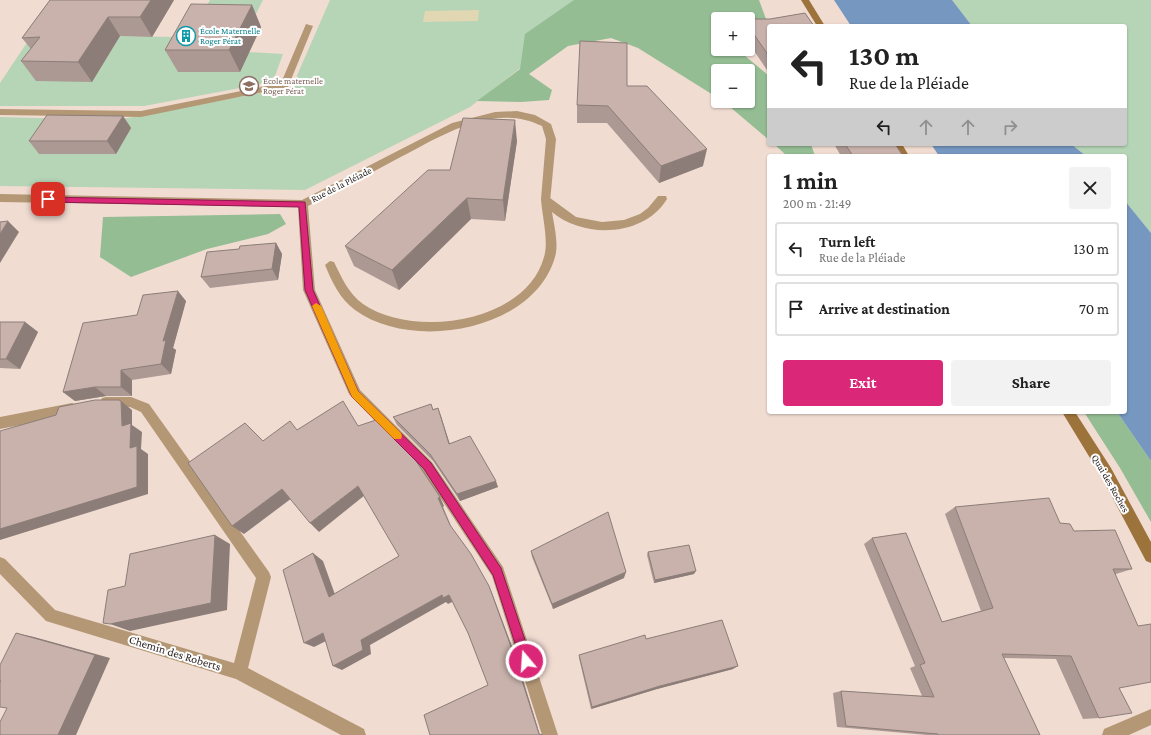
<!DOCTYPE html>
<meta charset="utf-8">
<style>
body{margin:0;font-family:"Crimson Pro",serif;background:#f2f2f2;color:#222;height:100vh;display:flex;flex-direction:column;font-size:15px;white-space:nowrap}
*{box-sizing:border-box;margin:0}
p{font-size:13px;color:#767676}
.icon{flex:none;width:22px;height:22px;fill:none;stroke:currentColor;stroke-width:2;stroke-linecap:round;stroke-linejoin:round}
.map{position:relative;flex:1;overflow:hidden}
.panel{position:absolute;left:767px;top:154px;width:360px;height:260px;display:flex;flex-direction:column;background:#fff;border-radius:4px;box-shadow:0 1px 3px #0004}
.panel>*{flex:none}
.banner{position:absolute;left:767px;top:24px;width:360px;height:122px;border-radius:4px;box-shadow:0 1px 3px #0004;background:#fff;color:#222;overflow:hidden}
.controls{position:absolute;left:711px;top:12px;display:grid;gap:8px}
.controls a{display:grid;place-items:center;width:44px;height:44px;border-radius:4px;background:#fff;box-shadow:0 1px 3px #0004;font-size:20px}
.pin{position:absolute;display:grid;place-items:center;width:34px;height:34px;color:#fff;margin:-17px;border-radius:8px;box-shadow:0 2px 6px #0006}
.me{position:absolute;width:44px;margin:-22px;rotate:342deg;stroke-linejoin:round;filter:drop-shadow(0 0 3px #0008)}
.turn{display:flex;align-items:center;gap:14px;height:84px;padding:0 16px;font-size:18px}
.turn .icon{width:52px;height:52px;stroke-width:2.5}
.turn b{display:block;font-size:28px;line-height:34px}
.lanes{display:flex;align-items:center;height:38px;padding:0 16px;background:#0003;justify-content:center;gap:20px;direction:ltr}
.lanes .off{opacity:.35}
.round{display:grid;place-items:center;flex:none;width:42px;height:42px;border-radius:4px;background:#f2f2f2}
.headline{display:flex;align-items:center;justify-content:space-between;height:68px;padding:0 16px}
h1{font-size:24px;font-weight:700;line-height:30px}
.action{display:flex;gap:8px;margin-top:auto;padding:8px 16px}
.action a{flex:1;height:46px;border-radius:4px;background:#db2777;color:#fff;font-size:16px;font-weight:700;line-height:46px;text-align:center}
.action a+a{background:#f2f2f2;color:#222}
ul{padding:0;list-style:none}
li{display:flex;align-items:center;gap:12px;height:54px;margin:0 8px 6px;padding:0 8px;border:2px solid #e0e0e0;border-radius:4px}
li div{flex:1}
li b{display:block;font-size:15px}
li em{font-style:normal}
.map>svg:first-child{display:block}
</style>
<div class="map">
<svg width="1151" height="735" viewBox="0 0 1151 735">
<rect width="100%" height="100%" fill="#f1dcd2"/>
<!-- green -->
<g fill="#b6d5b6">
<path d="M210,0H263L255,16L249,52L283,54L275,76L261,84L144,106H0V83L32,35L92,82L120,36L178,37L200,16Z"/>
<path d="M330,0H580L594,11L470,107L305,190L0,186V117L117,120L292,87Z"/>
<path d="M952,0H1151V233L1125,201V156H1086L1071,144H1125V26H972Z"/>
</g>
<!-- forest -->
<g fill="#94bd94">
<path d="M574,0H759L766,19L748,29V19H718V49H742L744,55L769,76V140L723,101H748V71H718V98L638,48L611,38L568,46L529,74L552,90L549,100L521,102L477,101L520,69L525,34Z"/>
<path d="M774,144H811L815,156H787Z"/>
<path d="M280,214L286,224L268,234L207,249L131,277L100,257L103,217Z"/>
<path d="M1084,412H1117L1151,461V522L1120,468Z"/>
</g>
<!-- sand -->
<path fill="#e1d7b2" d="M479,10L478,21L423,22L425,11Z"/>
<!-- water -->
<g fill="#7697c0">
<path d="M834,0H952L972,26H851Z"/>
<path d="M931,144H1071L1086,156H939Z"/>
<path d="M1125,201L1151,233V461L1117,412H1125Z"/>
</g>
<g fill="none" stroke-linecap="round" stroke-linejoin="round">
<!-- lane -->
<path fill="#b49875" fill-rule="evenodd" d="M546,195L576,217L602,222L624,220L640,214L648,208L658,196H666L667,199C644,237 584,239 552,212C554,225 559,244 555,257C534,331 412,352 355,310C340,299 332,282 325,265L330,261L334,262C342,278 348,293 363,304C414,339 526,323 544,257C549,242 542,215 541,199Z"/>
<!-- street -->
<g fill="#b49875" fill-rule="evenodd">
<path d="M306,24L313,26L288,87L141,117L0,115V109L141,111L281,83Z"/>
<path d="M517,111L535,115L551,124L556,139L550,202H542L541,199L546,139L542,126C492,101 438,138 395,160C366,176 337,191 308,206L315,290L360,390L432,462L503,567L558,735H542L492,576L422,470L349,394L303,290L298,207L0,202V194L302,200L452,123L495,112Z"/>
<path d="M106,397H131L149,404L269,572L271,577L248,668L364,729L366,735H341L236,679L46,621L0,574V557L5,559L55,610L234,663L256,578L141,412L130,407L102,406L100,402L102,398Z"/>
<path d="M72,403L76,405L78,409L76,413L72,415L0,429V417Z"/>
<path d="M1151,709V725L1129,735H1102L1104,729Z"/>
</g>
<!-- secondary -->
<g fill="#9d733c" fill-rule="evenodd">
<path d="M801,0H809L825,26H817Z"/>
<path d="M892,144H902L909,156H899Z"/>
<path d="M1062,412H1075L1111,468L1151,542V563L1146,561L1101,476Z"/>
</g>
</g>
<!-- wall -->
<g fill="#ac9993">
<path d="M50,0H174L152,37L120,36L92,82L36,81L21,61L31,49L22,38Z"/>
<path d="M252,5L261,27L240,72H178L165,50Z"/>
<path d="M748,19L769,26V69L767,70L748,42Z"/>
<path d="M627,86L703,166L659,183L607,123H577V105Z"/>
<path d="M123,116L131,128L116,154H39L29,141Z"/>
<path d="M517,141L505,221L471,219L399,290L354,266L345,246L450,170Z"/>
<path d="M834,144H895L903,156H841Z"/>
<path d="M276,243L282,254L278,280L210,288L201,277L239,249Z"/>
<path d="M186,301L173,348L176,350L171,374L132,380V396H106L75,401L63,392L137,315Z"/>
<path d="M0,322H25L38,332L20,369L0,368Z"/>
<path d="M438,408L450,444L498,487L460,501L433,461L397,425L393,417Z"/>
<path d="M955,507L1060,523L1074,531L1132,569L1116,574L1119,688L1099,718L1083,719L1056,659L1003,658L1040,735H927L837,727L833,693L841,691L922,696L910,668L915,666L864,544L872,538L942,622L981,611L945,514Z"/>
<path d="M531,551L624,578L553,609L532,557Z"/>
<path d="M648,552L694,574L654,583L647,555Z"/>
<path d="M646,639L733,669L657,689L591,709L579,658V655Z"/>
</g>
<!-- shaded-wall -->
<g fill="#8c7d78">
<path d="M151,0H174L152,37L140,17Z"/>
<path d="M252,5L261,27L240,72L229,50Z"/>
<path d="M108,17L120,36L92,82L78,62Z"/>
<path d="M769,62V69L767,70Z"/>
<path d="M123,116L131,128L116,154L107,141Z"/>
<path d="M515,120L517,141L505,221L503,200Z"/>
<path d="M707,149L703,166L659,183L661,166Z"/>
<path d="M467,198L471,219L399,290L392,270Z"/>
<path d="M8,221L19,232L0,263V234Z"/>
<path d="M276,243L282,254L278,280L272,269Z"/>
<path d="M178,291L186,301L173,348L176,350L171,374L161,364L163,341Z"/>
<path d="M25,322L38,332L20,369L6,359Z"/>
<path d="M121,370L132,380V396L121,387Z"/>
<path d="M95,387L106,396L75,401L63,392Z"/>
<path d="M121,401L132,410V425L142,432L141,449L148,454V494L0,540V529L130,448L122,426Z"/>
<path d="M438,408L441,416L452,452L449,444Z"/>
<path d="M496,481L498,487L460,501L457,494Z"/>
<path d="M358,486L365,495L319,532L310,523Z"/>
<path d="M282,489L292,498L244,534L232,526Z"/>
<path d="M440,497L444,506L443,507L454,533L438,498Z"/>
<path d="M215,535L230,544L227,610L130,631L110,624Z"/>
<path d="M313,553L323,561L338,603L329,597Z"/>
<path d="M696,571L694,574L654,583L655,580Z"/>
<path d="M626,572L624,578L553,609L552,604Z"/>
<path d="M489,586L492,593L516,657L540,735L539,734Z"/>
<path d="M442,595H449L454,601L448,604L446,602L370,645L371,654L342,670L333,666L361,640Z"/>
<path d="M16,633L34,637L110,658L76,735H58Z"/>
<path d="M323,633L332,638L314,647L304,643Z"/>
<path d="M738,666L733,669L657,689L591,709L592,707L660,686Z"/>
</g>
<!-- building -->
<g fill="#c8b2ab" stroke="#8c7d78">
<path d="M50,0H151L140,17H108L78,62L21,61L40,37L22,38Z"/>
<path d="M191,4L252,5L229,50H165Z"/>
<path d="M805,13L814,26H769V56L748,26V19H770Z"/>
<path d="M580,41L627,43V86H647L707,149L661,166L608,106L577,105Z"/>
<path d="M47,115L123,116L107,141H29Z"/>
<path d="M463,118L515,120L503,200L467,198L392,270L345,246L428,170H450Z"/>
<path d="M845,144H895L903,156H853Z"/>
<path d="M8,221L0,234V222Z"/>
<path d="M276,243L272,269L201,277L207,252L239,249L240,246Z"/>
<path d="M178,291L163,341L166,340L161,364L121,370V387H95L63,392L83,323L137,315L143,295Z"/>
<path d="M0,322H25L6,359H0Z"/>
<path d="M95,400H119L121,401L122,426L131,423L130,448L137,446V487L0,529V431L56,415L59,407Z"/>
<path d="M343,401L358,426L376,420L416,461L440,497L438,498L450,525L471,554L489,586L513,652L539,734L543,735H430L424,715L488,685L468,633L449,595L443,598L442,595L361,640L363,650L333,666L323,633L304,643L283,570L313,553L329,597L399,556L358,486L310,523L282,489L232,526L188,463L245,423L263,441L290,421L297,430Z"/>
<path d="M431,404L433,410L438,408L449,444L470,436L496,481L457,494L430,454L393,417Z"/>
<path d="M1049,498L1060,523L1070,524L1074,531L1115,530L1132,569H1113L1138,626L1151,624V682L1119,688L1132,713L1099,718L1071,656L1002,654L1040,735H939L938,734L846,726L841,691L934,697L920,665L925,663L872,538L906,533L942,622L993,608L955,507Z"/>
<path d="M608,512L626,572L552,604L531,551Z"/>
<path d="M215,535L211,603L110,624L103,623L108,590L125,586L130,554Z"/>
<path d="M689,545L696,571L655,580L648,552Z"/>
<path d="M722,620L738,666L660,686L592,707L579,655L645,635L646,639Z"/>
<path d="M16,633L95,655L58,735H0V722L7,708L0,707V682L1,681H0V665Z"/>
</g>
<!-- route -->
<path fill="#db2777" stroke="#8e194d" d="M45,197L305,202L313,290L358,391L431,463L501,568L532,661L531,665L526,667L522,665L493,575L424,469L352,397L305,290L299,207L48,202L44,199Z"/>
<!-- slow -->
<path fill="#f59e0b" d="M316,303L321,306L358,391L401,433L402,436L401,439H394L352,397L312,306Z"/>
<!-- icons -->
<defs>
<g id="building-ring" transform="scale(1)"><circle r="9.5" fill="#fff" stroke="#0f9aa8" stroke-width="1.5"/><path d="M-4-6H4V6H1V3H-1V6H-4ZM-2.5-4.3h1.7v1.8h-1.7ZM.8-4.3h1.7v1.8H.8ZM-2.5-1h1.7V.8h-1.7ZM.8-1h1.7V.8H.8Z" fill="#0f9aa8"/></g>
<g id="school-ring" transform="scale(1)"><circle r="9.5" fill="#fff" stroke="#8d6e63" stroke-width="1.5"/><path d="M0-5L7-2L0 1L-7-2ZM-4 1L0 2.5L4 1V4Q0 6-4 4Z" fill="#8d6e63"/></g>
</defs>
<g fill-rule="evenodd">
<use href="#building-ring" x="186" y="36"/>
<use href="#school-ring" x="249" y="86"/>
</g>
<g text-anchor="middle" stroke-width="4" stroke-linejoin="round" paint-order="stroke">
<!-- far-culture labels -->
<g font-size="9" fill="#0d838f" stroke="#fff" text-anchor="start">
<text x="200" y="34">École Maternelle<tspan x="200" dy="10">Roger Pérat</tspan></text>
</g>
<!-- far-education labels -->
<g font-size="9" fill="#785e54" stroke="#fff" text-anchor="start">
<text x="263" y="84">École maternelle<tspan x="263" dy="10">Roger Pérat</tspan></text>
</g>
<!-- street labels -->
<g font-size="10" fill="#2d2522" stroke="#fff">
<text transform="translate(341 184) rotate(-27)" y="4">Rue de la Pléiade</text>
<text transform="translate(1111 483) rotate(60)" y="4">Quai des Roches</text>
</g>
<!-- near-street labels -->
<g font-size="12" fill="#2d2522" stroke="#fff">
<text transform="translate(175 653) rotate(17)" y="4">Chemin des Roberts</text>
</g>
</g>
</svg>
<div class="controls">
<a>+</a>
<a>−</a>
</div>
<div class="pin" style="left:48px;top:199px;background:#d93025"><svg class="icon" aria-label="arrive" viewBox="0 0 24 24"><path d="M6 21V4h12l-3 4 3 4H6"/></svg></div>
<svg class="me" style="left:526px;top:661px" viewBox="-20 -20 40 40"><circle r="17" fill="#db2777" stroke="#fff" stroke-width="3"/><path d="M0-11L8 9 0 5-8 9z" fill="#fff"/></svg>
<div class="banner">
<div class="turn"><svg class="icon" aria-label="left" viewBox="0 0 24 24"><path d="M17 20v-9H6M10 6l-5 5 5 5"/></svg><div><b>130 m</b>Rue de la Pléiade</div></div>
<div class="lanes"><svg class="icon" aria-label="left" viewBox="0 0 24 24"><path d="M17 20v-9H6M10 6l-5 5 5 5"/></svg><svg class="icon off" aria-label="ahead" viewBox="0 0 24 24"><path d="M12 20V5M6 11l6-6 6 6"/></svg><svg class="icon off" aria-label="ahead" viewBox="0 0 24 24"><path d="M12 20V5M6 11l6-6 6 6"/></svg><svg class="icon off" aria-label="right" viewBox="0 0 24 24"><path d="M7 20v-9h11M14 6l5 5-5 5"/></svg></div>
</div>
<section class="panel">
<div class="headline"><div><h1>1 min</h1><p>200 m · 21:49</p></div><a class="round"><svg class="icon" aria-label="close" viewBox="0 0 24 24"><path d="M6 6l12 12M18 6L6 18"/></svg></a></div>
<ul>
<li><svg class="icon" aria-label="left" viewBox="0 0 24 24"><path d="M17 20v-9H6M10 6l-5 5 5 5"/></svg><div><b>Turn left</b><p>Rue de la Pléiade</p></div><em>130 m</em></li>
<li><svg class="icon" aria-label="arrive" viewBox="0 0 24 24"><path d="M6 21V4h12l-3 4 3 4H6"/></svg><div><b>Arrive at destination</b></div><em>70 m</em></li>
</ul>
<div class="action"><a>Exit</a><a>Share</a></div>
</section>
</div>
